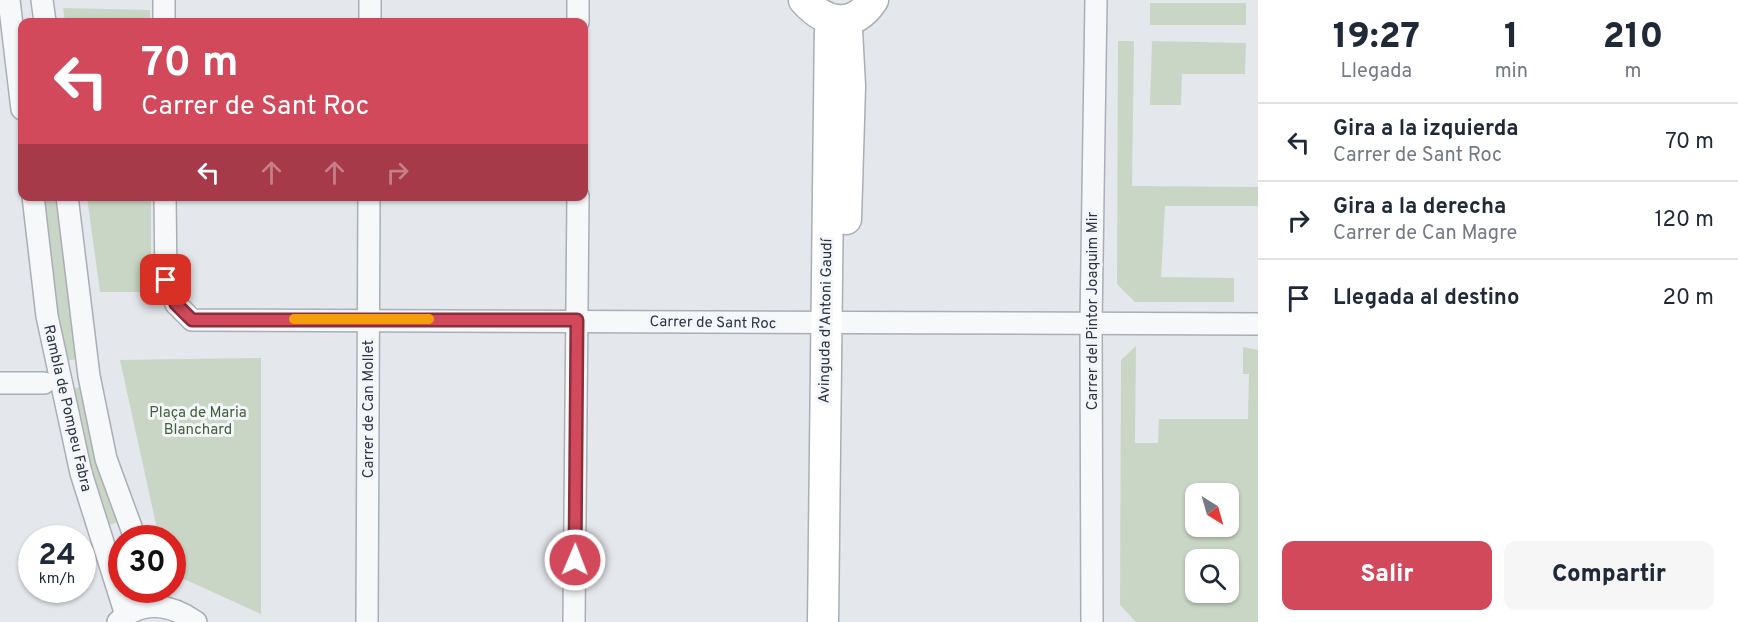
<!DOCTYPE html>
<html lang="es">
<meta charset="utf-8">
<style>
body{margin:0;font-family:Overpass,sans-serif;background:#f6f6f7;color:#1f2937;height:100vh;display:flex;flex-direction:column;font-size:22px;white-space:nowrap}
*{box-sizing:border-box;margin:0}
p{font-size:20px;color:#747a83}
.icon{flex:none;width:33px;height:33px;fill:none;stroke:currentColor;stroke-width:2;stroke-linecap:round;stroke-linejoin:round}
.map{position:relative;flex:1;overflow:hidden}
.sheet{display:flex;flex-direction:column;background:#fff;width:480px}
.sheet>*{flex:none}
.top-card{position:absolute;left:18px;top:18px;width:570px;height:183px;border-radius:12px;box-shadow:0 2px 4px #0004;background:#d1495b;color:#fff;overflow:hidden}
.needle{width:39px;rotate:143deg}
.controls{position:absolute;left:1185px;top:483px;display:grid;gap:12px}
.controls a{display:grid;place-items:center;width:54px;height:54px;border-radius:12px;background:#fff;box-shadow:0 2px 4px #0004;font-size:30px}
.speed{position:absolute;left:18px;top:525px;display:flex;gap:12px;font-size:30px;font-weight:700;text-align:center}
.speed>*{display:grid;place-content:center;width:78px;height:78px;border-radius:50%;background:#fff;box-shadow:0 2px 4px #0004;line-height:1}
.speed small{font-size:15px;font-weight:400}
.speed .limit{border:9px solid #d22;background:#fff;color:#111}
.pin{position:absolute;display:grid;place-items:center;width:51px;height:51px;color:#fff;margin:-26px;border-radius:12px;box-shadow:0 3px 9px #0006}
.me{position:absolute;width:66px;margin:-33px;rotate:1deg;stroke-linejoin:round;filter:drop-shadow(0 0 4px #0008)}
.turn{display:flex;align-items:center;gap:21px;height:126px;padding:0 24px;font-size:27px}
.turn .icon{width:78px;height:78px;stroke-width:2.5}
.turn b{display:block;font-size:42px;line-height:51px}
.lanes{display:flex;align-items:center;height:57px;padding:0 24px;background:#0003;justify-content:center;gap:30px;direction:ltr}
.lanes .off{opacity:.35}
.eta{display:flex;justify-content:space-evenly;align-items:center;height:102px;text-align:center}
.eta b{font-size:36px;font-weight:800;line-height:42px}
.action{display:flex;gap:12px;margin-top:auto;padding:12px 24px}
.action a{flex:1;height:69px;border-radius:12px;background:#d1495b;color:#fff;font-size:24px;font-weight:800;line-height:69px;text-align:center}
.action a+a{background:#f6f6f7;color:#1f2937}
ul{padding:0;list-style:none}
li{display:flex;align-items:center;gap:18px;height:78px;padding:0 24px;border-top:2px solid #e0e1e3}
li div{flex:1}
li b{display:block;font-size:22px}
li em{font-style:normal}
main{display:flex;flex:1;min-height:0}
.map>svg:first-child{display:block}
</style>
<main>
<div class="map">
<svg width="1258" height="622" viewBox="0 0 1258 622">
<rect width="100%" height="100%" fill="#e4e7ec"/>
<!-- green -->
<g fill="#c9d6c5" fill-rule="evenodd">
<rect x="1150" y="3" width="96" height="22"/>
<path d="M63,8L150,10V22H65Z"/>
<path d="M1118,41H1134L1132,186L1258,187V206H1165L1161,277L1234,278V302H1135L1117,284Z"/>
<path d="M1152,41L1246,43L1245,74H1182L1181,105H1150Z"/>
<path d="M40,197H57L79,359L63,361Z"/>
<path d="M87,197H151V282L143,292H100Z"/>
<path d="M1136,346L1135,443H1158L1159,419H1248L1249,374H1243V347L1258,350V622H1136L1120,605L1121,360ZM1196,494H1228V526H1196ZM1196,560H1228V592H1196Z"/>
<path d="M261,358V614L173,574L172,538H159L120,360Z"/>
<path d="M85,385L121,521L106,526L87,468L70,390Z"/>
</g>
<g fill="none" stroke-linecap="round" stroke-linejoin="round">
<!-- street casing -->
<g stroke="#a9aeb7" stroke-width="24">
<g id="street">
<path d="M9,0L22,109"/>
<path d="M42,0L45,22"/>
<path d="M164,0V22"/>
<path d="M370,22V0"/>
<path d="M578,22V0"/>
<path d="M33,196L47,316L81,473L126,615"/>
<path d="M67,196L89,376L106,459L135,538"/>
<path d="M165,196L166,280L176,304L192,320L1258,324"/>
<path d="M0,383H44"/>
<path d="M118,622C142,599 171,604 196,622"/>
<path d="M367,622L369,196"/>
<path d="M574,622L578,196"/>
<path d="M1092,622L1091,324L1096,0"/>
</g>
</g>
<!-- secondary casing -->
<g stroke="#a9aeb7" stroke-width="33">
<g id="secondary">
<path d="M804,0C825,24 853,30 873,0"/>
<path d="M846,219L850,86L847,30"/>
<path d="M823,622L830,21"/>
</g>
</g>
<!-- street -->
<use href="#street" stroke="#f7f8fa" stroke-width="21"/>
<!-- secondary -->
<use href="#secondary" stroke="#fff" stroke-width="30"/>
</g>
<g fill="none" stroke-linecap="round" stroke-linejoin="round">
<!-- route casing -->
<g stroke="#882f3b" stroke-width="15">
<path id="route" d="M166,280L176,304L192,320H577L575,560"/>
</g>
<!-- route -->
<use href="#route" stroke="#d1495b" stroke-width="10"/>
<!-- slow -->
<path stroke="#f59e0b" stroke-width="10" d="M294,319H429"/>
</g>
<g text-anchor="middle" stroke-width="6" stroke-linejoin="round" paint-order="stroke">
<!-- street labels -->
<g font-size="15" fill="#2b3445" stroke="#f4f6f9">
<text transform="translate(1092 311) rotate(-90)" y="5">Carrer del Pintor Joaquim Mir</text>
<text transform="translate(825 321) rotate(-89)" y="5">Avinguda d'Antoni Gaudí</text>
<text transform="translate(713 322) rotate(1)" y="5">Carrer de Sant Roc</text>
<text transform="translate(68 408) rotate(77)" y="5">Rambla de Pompeu Fabra</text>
<text transform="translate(368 409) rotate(-90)" y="5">Carrer de Can Mollet</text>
</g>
<!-- park labels -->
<g font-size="15" fill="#3f6138" stroke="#f4f6f9">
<text x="198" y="417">Plaça de Maria<tspan x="198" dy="17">Blanchard</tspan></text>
</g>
</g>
</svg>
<div class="controls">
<a><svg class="needle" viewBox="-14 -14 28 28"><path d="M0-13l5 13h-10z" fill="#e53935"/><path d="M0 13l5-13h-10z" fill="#747a83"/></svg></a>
<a><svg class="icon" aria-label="search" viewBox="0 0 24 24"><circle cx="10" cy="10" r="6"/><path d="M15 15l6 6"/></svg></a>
</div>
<div class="speed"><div>24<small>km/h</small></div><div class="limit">30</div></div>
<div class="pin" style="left:166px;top:280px;background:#d93025"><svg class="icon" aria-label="arrive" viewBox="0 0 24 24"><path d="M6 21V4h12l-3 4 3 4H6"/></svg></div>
<svg class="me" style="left:575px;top:560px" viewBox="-20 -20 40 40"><circle r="17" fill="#d1495b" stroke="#fff" stroke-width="3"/><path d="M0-11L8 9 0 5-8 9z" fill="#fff"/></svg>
<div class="top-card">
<div class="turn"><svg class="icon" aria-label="left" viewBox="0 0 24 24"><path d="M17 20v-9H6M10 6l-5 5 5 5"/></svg><div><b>70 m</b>Carrer de Sant Roc</div></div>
<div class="lanes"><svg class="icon" aria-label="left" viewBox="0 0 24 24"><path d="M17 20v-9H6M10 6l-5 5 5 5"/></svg><svg class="icon off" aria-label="ahead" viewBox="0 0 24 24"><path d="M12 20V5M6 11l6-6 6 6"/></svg><svg class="icon off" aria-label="ahead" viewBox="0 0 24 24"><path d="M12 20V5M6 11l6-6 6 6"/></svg><svg class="icon off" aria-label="right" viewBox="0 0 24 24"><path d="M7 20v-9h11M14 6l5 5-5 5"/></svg></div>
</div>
</div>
<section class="sheet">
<div class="eta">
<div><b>19:27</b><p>Llegada</p></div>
<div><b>1</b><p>min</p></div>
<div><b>210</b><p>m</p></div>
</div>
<ul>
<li><svg class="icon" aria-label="left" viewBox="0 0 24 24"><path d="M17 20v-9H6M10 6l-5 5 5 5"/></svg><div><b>Gira a la izquierda</b><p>Carrer de Sant Roc</p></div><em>70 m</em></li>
<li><svg class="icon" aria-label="right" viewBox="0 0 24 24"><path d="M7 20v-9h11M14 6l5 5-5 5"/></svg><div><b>Gira a la derecha</b><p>Carrer de Can Magre</p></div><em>120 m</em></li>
<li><svg class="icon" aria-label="arrive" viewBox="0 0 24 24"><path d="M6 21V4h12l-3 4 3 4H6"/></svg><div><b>Llegada al destino</b></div><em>20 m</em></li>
</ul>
<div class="action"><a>Salir</a><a>Compartir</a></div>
</section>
</main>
